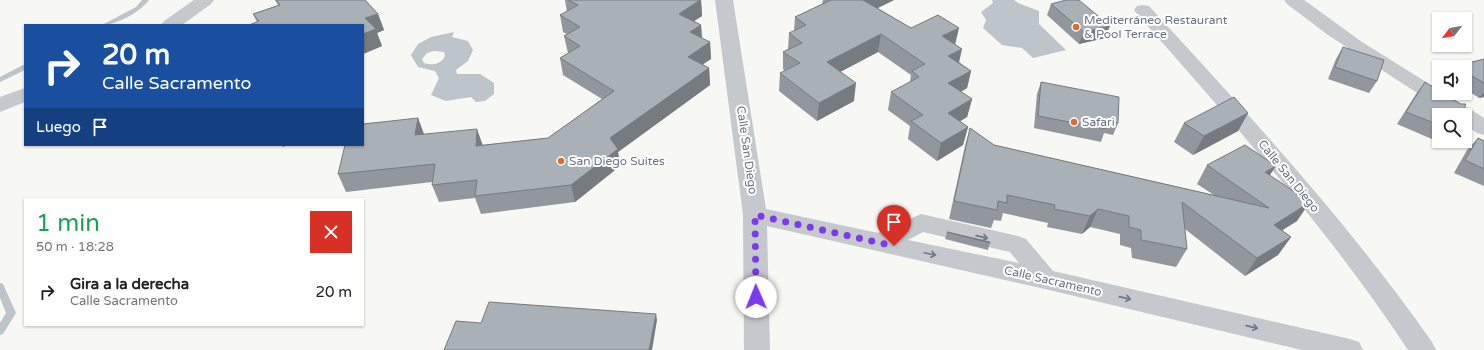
<!DOCTYPE html>
<html lang="es">
<meta charset="utf-8">
<style>
body{margin:0;font-family:"Varela Round",sans-serif;background:#f2f2f2;color:#202124;height:100vh;display:flex;flex-direction:column;font-size:15px;white-space:nowrap}
*{box-sizing:border-box;margin:0}
p{font-size:13px;color:#757577}
.icon{flex:none;width:22px;height:22px;fill:none;stroke:currentColor;stroke-width:2;stroke-linecap:round;stroke-linejoin:round}
.map{position:relative;flex:1;overflow:hidden}
.sheet{position:absolute;left:24px;top:198px;width:340px;height:128px;display:flex;flex-direction:column;background:#fff;border-radius:0px;box-shadow:0 1px 3px #0004}
.sheet>*{flex:none}
.hud{position:absolute;left:24px;top:24px;width:340px;height:122px;border-radius:0px;box-shadow:0 1px 3px #0004;background:#1a4fa0;color:#fff;overflow:hidden}
.needle{width:26px;rotate:239deg}
.controls{position:absolute;left:1432px;top:12px;display:grid;gap:8px}
.controls a{display:grid;place-items:center;width:40px;height:40px;border-radius:0px;background:#fff;box-shadow:0 1px 3px #0004;font-size:20px}
.pin{position:absolute;display:grid;place-items:center;width:34px;height:34px;color:#fff;margin:-41px -17px;border-radius:50% 50% 50% 0;rotate:-45deg;box-shadow:0 0 4px #0007}
.pin .icon{rotate:45deg}
.me{position:absolute;width:44px;margin:-22px;rotate:359deg;stroke-linejoin:round;filter:drop-shadow(0 0 3px #0008)}
.turn{display:flex;align-items:center;gap:14px;height:84px;padding:0 12px;font-size:18px}
.turn .icon{width:52px;height:52px;stroke-width:2.5}
.turn b{display:block;font-size:28px;line-height:34px}
.then{display:flex;align-items:center;height:38px;padding:0 12px;background:#0003;gap:8px;font-size:15px}
.round{display:grid;place-items:center;flex:none;width:42px;height:42px;border-radius:0px;background:#f2f2f2}
.summary{display:flex;align-items:center;justify-content:space-between;height:68px;padding:0 12px}
h1{font-size:24px;font-weight:600;line-height:30px;color:#1e9e55}
ul{padding:0;list-style:none}
li{display:flex;align-items:center;gap:12px;height:52px;padding:0 12px}
li div{flex:1}
li b{display:block;font-size:15px}
li em{font-style:normal}
.map>svg:first-child{display:block}
</style>
<div class="map">
<svg width="1484" height="350" viewBox="0 0 1484 350">
<rect width="100%" height="100%" fill="#f7f7f4"/>
<!-- water -->
<g fill="#bdc5ca" fill-rule="evenodd">
<path d="M992,0H1014L1018,3L1039,11V24L1066,50L1033,58L1022,48L1002,45L983,28L986,20L981,12L993,3Z"/>
<path d="M454,32L452,37L468,41L473,50L468,61L456,70L457,74H480L494,83V94L485,101L476,102L471,97L446,101L431,95L439,78L435,71L418,67L411,55L418,44L431,37ZM434,51L444,52L445,56C441,64 433,66 424,63L422,59L427,53Z"/>
</g>
<g fill="none" stroke-linecap="round" stroke-linejoin="round">
<!-- stream -->
<g fill="#bdc5ca" fill-rule="evenodd">
<path d="M142,0H149C140,12 117,25 102,25L136,7Z"/>
<path d="M23,65H25V70L0,82V77Z"/>
<path d="M0,283L3,284L16,313L3,334L0,335V323L6,313L0,298Z"/>
</g>
<!-- minor -->
<g fill="#c5c8cc" fill-rule="evenodd">
<path d="M194,0H214L211,4L182,25H161L164,21Z"/>
<path d="M715,0H733L766,209L878,233L921,214L1018,236L1026,239L1053,271L1350,339L1359,342L1363,350H1302L1045,289L767,226L770,350H744L743,215ZM923,232L1010,252L1019,263L908,240Z"/>
<path d="M1284,0H1304L1362,42L1439,90V93H1445L1484,118V135L1477,133L1465,125V115H1451L1328,35L1287,4Z"/>
<path d="M1143,5L1149,6C1248,114 1348,222 1432,342L1436,350H1408C1329,230 1232,122 1137,14L1134,10L1137,6Z"/>
<path d="M25,88V102L0,112V97Z"/>
</g>
</g>
<!-- wall -->
<g fill="#91979d">
<path d="M275,0H365L378,14L384,30L377,33L382,46L363,54V25L257,22L253,14L278,5Z"/>
<path d="M565,0H701L702,16L694,21L701,25L702,38L710,42L711,59L702,64L709,68L710,85L618,152L620,166L575,202L481,214L475,198L439,202L432,185V182L346,192L338,174L418,118L424,134L482,145L548,138L602,99L563,75L560,58L568,53L564,36L567,34L563,32L560,15L567,12Z"/>
<path d="M823,0H894L877,8L911,28L955,45L959,62L971,71L967,88L961,92L972,99L967,117L960,121L968,127L963,145L937,161L908,139L910,126L888,110L891,92L910,82L911,75L878,52L840,72L854,101L817,121L779,91L780,73L785,71L783,69V52L788,49L789,33L794,31L795,17L822,4Z"/>
<path d="M1051,4L1105,38L1079,44L1047,15Z"/>
<path d="M1343,47L1377,81L1369,93L1328,79L1336,59Z"/>
<path d="M1484,59V97L1479,98L1465,89V67H1455L1456,66Z"/>
<path d="M1041,82L1118,123L1113,135L1104,133L1101,142L1034,128L1037,94Z"/>
<path d="M1425,82L1439,115V141H1443L1441,143L1397,124L1416,94Z"/>
<path d="M1248,113L1238,131L1193,155L1174,142L1184,123Z"/>
<path d="M970,128L994,145L1214,195L1197,184L1207,165L1269,176L1297,221L1282,230L1291,237L1278,255L1245,276L1185,229L1187,249L1176,267L1132,258L1131,248L1120,245V234L1090,227L1082,234L1047,227L1048,223L1003,213L1001,221L994,220L991,228L949,219L965,146Z"/>
<path d="M1478,138L1484,141V186L1454,173L1467,150Z"/>
<path d="M947,232L990,242L988,250L945,239Z"/>
</g>
<!-- shaded-wall -->
<g fill="#767b7f">
<path d="M701,0L702,16L680,30L679,14Z"/>
<path d="M862,0H894L860,17Z"/>
<path d="M378,14L384,30L377,33L382,46L363,54V34L365,18Z"/>
<path d="M701,25L702,41L690,32Z"/>
<path d="M1110,26L1105,38L1079,44L1084,32Z"/>
<path d="M959,28L955,45L942,36Z"/>
<path d="M881,34L878,52L825,80L827,62Z"/>
<path d="M710,42L711,59L689,74L688,57Z"/>
<path d="M962,49L958,67L948,56Z"/>
<path d="M709,68L710,85L618,152L620,166L575,202L571,185L610,138Z"/>
<path d="M971,71L967,88L944,101L948,83Z"/>
<path d="M856,83L854,101L817,121L819,103Z"/>
<path d="M1484,92V97L1479,98Z"/>
<path d="M972,99L967,117L944,131L948,113Z"/>
<path d="M1248,113L1238,131L1193,155L1204,136Z"/>
<path d="M418,118L424,135H415Z"/>
<path d="M968,127L963,145L937,161L941,143Z"/>
<path d="M477,129L483,146H476Z"/>
<path d="M282,145H287L283,147Z"/>
<path d="M1276,166L1264,184L1265,172Z"/>
<path d="M1310,202L1297,221L1262,243L1274,225Z"/>
<path d="M1098,209L1090,227L1082,234L1090,216Z"/>
<path d="M1291,237L1278,255L1245,276L1257,258Z"/>
<path d="M656,314L657,320L652,350H649Z"/>
</g>
<!-- building -->
<g fill="#a9b0b6" stroke="#767b7f">
<path d="M276,0H365L378,14L365,18L376,29L363,34V25H249L259,21L253,14L280,5Z"/>
<path d="M568,0H700L679,14L701,25L690,32L710,42L688,57L709,68L610,138L618,149L571,185L475,196L477,180L432,185L435,164L338,174L345,145H363V124L418,118L415,135L477,129L476,146L548,138L614,91L560,58L580,46L564,36L580,27L560,15L578,5Z"/>
<path d="M831,0H863L911,28L938,15L959,28L942,36L962,49L948,56L971,71L948,83L972,99L948,113L968,127L941,143L911,121L923,115L891,92L919,77L912,71L925,64L881,34L827,62L856,83L819,103L780,73L800,63L783,52L802,43L789,33L806,25L795,17Z"/>
<path d="M1066,0H1079L1110,26L1084,32L1051,4Z"/>
<path d="M1343,47L1384,60L1377,81L1335,67Z"/>
<path d="M1484,59V83L1465,72V67H1457L1456,66Z"/>
<path d="M1041,82L1119,97L1118,123L1106,120V129L1038,116Z"/>
<path d="M1425,82L1439,91V93H1442L1460,104H1466L1460,115H1439V125L1406,112Z"/>
<path d="M1234,97L1248,113L1204,136L1184,123Z"/>
<path d="M970,128L994,145L1269,208L1207,165L1245,145L1276,166L1265,172L1310,202L1274,225L1291,237L1257,258L1182,202L1187,249L1141,240V230L1129,227V216L1098,209L1090,216L1054,209L1055,205L1007,195V203L998,201L997,210L954,201Z"/>
<path d="M1478,138L1484,141V169L1465,160Z"/>
<path d="M947,232L990,242V243Z"/>
<path d="M489,302L656,314L649,350H444L456,321L481,323Z"/>
</g>
<!-- one-way arrows -->
<defs><path id="oneway-shaft" d="M-6 0H5M1.5-3L5.5 0L1.5 3" fill="none" stroke-width="1.6" stroke-linecap="round" stroke-linejoin="round"/></defs>
<g stroke="#6c7888">
<use href="#oneway-shaft" transform="translate(982 237) rotate(13)"/>
<use href="#oneway-shaft" transform="translate(930 254) rotate(12)"/>
<use href="#oneway-shaft" transform="translate(1125 298) rotate(13)"/>
<use href="#oneway-shaft" transform="translate(1252 327) rotate(13)"/>
</g>
<g fill="none" stroke-linecap="round" stroke-linejoin="round">
<!-- route -->
<path stroke="#7c3aed" stroke-width="7" stroke-dasharray="0 12.6" d="M756,297L755,215L894,246"/>
</g>
<!-- markers -->
<g fill="#db6c30" stroke="#fff" stroke-width="1.5">
<circle cx="1076" cy="27" r="4"/>
<circle cx="1074" cy="122" r="4"/>
<circle cx="561" cy="161" r="4"/>
</g>
<g text-anchor="middle" stroke-width="4" stroke-linejoin="round" paint-order="stroke">
<!-- poi labels -->
<g font-size="12" fill="#677484" stroke="#fff" text-anchor="start">
<text x="1084" y="24">Mediterráneo Restaurant<tspan x="1084" dy="14">&amp; Pool Terrace</tspan></text>
<text x="1082" y="126">Safari</text>
<text x="569" y="165">San Diego Suites</text>
</g>
<!-- street labels -->
<g font-size="12" fill="#677484" stroke="#fff">
<text transform="translate(747 150) rotate(82)" y="4">Calle San Diego</text>
<text transform="translate(1289 176) rotate(51)" y="4">Calle San Diego</text>
<text transform="translate(1053 281) rotate(13)" y="4">Calle Sacramento</text>
</g>
</g>
</svg>
<div class="controls">
<a><svg class="needle" viewBox="-14 -14 28 28"><path d="M0-13l5 13h-10z" fill="#e53935"/><path d="M0 13l5-13h-10z" fill="#757577"/></svg></a>
<a><svg class="icon" aria-label="sound" viewBox="0 0 24 24"><path d="M4 9h4l5-4v14l-5-4H4zM17 9q2 3 0 6"/></svg></a>
<a><svg class="icon" aria-label="search" viewBox="0 0 24 24"><circle cx="10" cy="10" r="6"/><path d="M15 15l6 6"/></svg></a>
</div>
<div class="pin" style="left:894px;top:246px;background:#d93025"><svg class="icon" aria-label="arrive" viewBox="0 0 24 24"><path d="M6 21V4h12l-3 4 3 4H6"/></svg></div>
<svg class="me" style="left:756px;top:297px" viewBox="-20 -20 40 40"><circle r="19" fill="#fff"/><path d="M0-13L10 11 0 6-10 11z" fill="#7c3aed"/></svg>
<div class="hud">
<div class="turn"><svg class="icon" aria-label="right" viewBox="0 0 24 24"><path d="M7 20v-9h11M14 6l5 5-5 5"/></svg><div><b>20 m</b>Calle Sacramento</div></div>
<div class="then">Luego<svg class="icon" aria-label="arrive" viewBox="0 0 24 24"><path d="M6 21V4h12l-3 4 3 4H6"/></svg></div>
</div>
<section class="sheet">
<div class="summary"><div><h1>1 min</h1><p>50 m · 18:28</p></div><a class="round" style="background:#d93025;color:#fff"><svg class="icon" aria-label="close" viewBox="0 0 24 24"><path d="M6 6l12 12M18 6L6 18"/></svg></a></div>
<ul>
<li><svg class="icon" aria-label="right" viewBox="0 0 24 24"><path d="M7 20v-9h11M14 6l5 5-5 5"/></svg><div><b>Gira a la derecha</b><p>Calle Sacramento</p></div><em>20 m</em></li>
</ul>
</section>
</div>
